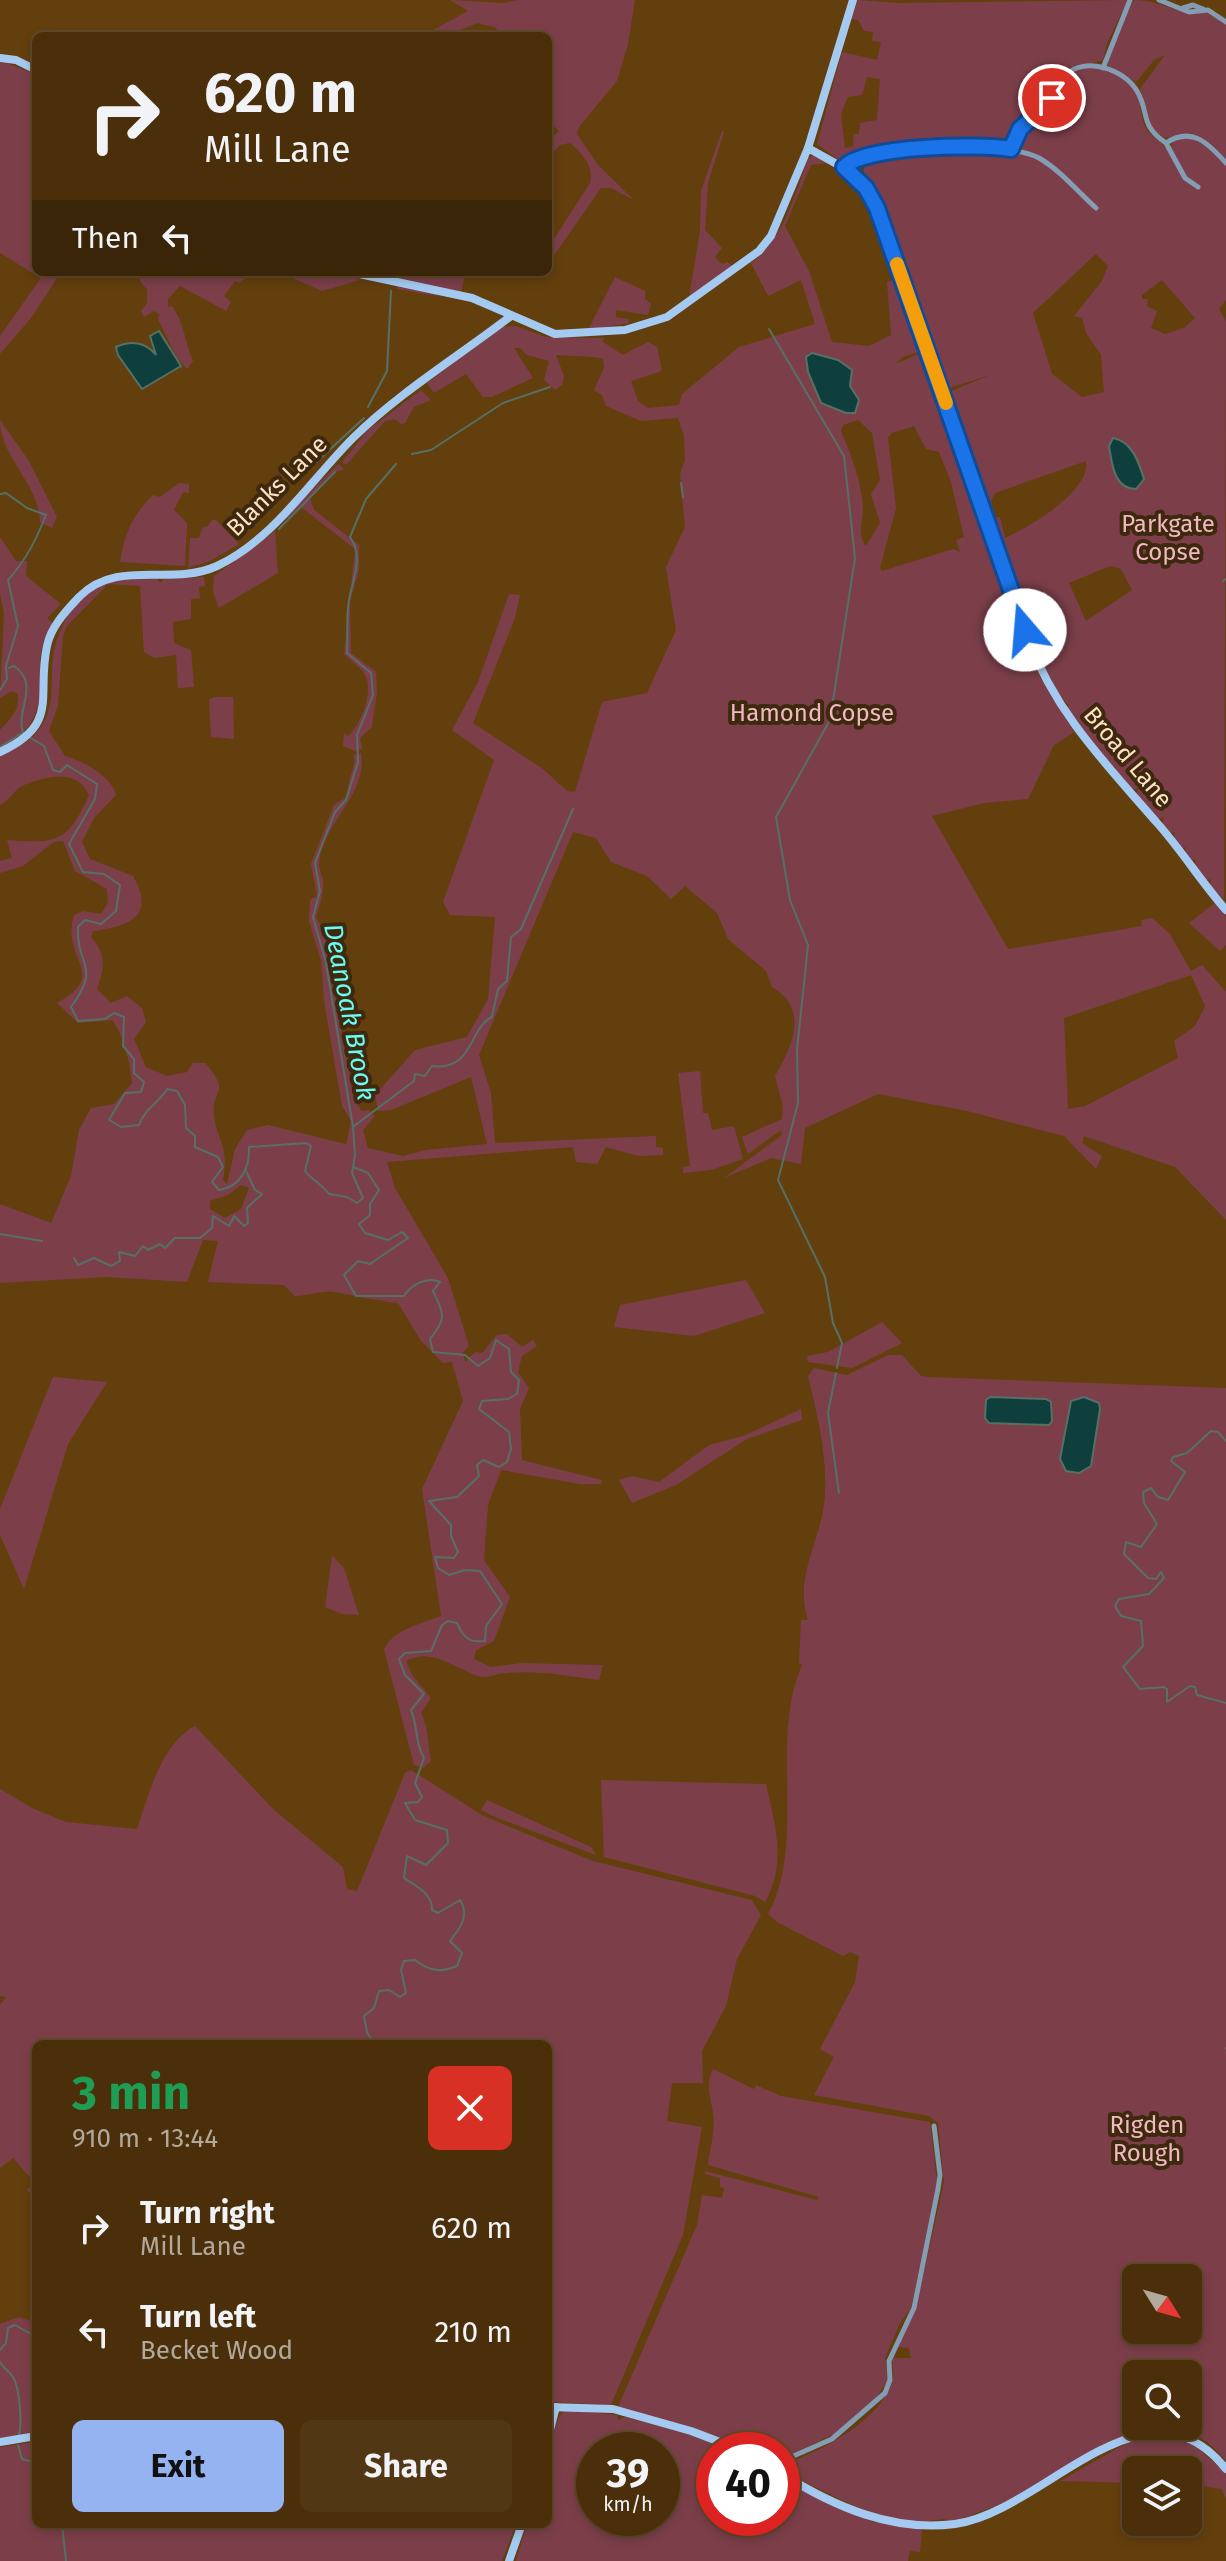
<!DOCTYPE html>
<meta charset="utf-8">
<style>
body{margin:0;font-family:"Fira Sans",sans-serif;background:#513713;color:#f1f3f6;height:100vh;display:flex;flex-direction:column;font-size:30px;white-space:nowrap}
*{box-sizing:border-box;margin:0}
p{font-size:26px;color:#b2a99c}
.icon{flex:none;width:44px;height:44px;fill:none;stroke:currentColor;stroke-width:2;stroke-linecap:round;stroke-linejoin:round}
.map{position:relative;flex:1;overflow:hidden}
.panel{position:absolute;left:32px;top:2040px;width:520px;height:488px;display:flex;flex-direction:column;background:#4a2f0a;border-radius:12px;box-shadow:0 4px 12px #0003,0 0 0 2px #614a2b}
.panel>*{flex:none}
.top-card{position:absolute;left:32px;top:32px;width:520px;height:244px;border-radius:12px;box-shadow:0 4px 12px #0003,0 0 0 2px #614a2b;background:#4a2f0a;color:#f1f3f6;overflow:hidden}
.needle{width:52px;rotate:127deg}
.tools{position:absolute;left:1122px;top:2264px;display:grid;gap:16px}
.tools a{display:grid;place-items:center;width:80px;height:80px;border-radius:12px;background:#4a2f0a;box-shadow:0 4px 12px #0003,0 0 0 2px #614a2b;font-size:40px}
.speed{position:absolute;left:576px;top:2432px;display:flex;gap:16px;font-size:40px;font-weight:700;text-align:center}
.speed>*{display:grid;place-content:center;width:104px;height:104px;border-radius:50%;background:#4a2f0a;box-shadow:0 4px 12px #0003,0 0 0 2px #614a2b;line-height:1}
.speed small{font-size:20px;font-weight:400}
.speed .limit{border:12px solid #d22;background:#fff;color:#111}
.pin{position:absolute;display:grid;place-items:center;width:68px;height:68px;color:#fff;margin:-34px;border:4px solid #fff;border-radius:50%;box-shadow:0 2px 8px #0007}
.me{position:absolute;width:88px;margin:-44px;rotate:342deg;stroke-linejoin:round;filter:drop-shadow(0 0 6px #0008)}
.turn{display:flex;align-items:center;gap:28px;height:168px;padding:0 40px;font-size:36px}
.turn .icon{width:104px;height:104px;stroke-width:2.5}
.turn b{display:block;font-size:56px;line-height:68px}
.then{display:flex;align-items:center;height:76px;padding:0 40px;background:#0003;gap:16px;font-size:30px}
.round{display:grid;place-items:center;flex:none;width:84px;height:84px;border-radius:12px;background:#513713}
.headline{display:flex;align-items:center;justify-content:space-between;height:136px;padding:0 40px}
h1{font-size:48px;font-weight:700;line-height:60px;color:#1e9e55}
.cta{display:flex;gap:16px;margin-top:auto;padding:16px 40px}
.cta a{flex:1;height:92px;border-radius:12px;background:#95b2f1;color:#111;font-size:32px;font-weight:700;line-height:92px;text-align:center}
.cta a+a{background:#513713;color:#f1f3f6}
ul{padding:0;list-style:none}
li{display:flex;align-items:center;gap:24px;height:104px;padding:0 40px}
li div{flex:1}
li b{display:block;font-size:30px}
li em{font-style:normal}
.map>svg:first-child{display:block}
</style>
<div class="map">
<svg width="1226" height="2561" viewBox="0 0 1226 2561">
<rect width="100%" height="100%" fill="#633f0d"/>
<!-- green -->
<g fill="#7c3f4a" fill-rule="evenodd">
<path d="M450,0L503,3L518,0H635L628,44L617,81L579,127L577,134L598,165L634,200L611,188H601L548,264V248L590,183C594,166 582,153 570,143L560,145L548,158V141L559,131L548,120V36H506L494,27L477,23L447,36H422L468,11Z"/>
<path d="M858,0L899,3L1128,0L1107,43L1103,60L1063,72L1045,105L1026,116L1012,139L1016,140C1032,122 1054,86 1072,73C1092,59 1127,74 1137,94C1142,105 1140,120 1147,130C1152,137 1160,141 1165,147C1179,163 1179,179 1198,190L1200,187L1184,174L1171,146C1187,121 1213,153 1226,166V300L1219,309L1226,321L1224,899L1210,887L1211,879L1205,881L1194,866L1196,859L1190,861L1185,854L1186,847L1181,849L1173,839L1175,832L1169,834L1162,825L1164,817L1157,820L1136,795L1139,787L1133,790L1114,772L1116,767H1112L1066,709L1069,705C1039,681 1005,562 990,518L1000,517L1005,538C1031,526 1091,491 1086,461L995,493L991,501L994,512L988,513L947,393L990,375L946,389L884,216L863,178L865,156L839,160L817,144L842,52L877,60L881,42L872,41L873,32L864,31L858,20L851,19ZM867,77L880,79L877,120L860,123L859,134H854L853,146L845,148L841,114L848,97L862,95ZM1096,254L1108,266L1102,281L1074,316L1082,318L1086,333L1101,355L1104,392L1082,397L1052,374L1033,313ZM1162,280L1195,318L1184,328L1165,334L1151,328L1157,311L1147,306L1148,299H1142V295ZM1118,438L1132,449L1143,476L1136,489C1116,488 1115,471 1110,454ZM1110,566L1121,569L1132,590L1086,621L1069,583Z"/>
<path d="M1135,0C1161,0 1182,18 1206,12L1226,24V159L1193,133L1165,138L1153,130L1140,89L1165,55L1154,60L1136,82L1107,65L1129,7Z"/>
<path d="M5,62L36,75V272H61L31,318L0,354V336L41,278L0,253V63Z"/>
<path d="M722,131L724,132L708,183L705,230L722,248L715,257L722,264L728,262L732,266L689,297L700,231L701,191Z"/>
<path d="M814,155L826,163L811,165L785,226L809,271L832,342L869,346L891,335L887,282L898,279L924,350L903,357L895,364L924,352L1022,635L1041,679L1074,732L1054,745L1028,799L984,803L932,816L1008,949L1142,926L1141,920L1152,918L1170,934L1191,971L1202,965L1226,992V1220L1175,1167L1084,1136L1082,1143L1102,1156L1096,1169L1064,1136L967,1111L878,1094L805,1128L801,1164L771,1158L724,1178L782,1135L781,1130L748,1154L742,1137L782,1119L783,1106L775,1076C793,1046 809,1008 772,987L766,971L728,939L717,913L685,886L671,899L647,876L611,862L596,838L573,832L479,1055L491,1093L495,1143L656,1136V1147L663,1148V1155L638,1156L606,1147L597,1164L576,1162L573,1147L387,1162L395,1188L448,1278L469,1346L463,1352L465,1362L475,1352L482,1353L497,1335L507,1334L522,1347L533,1340L537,1346L522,1356L518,1372L529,1388L520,1409L522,1460L602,1480L601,1484H580L501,1470L488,1505L484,1560L510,1597L494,1641L476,1650L474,1659L491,1667L521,1663L603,1665L599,1680C569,1676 537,1670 506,1673C498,1673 489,1678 482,1677C456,1670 432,1646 406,1661L412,1675L431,1698L421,1713C429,1728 427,1743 431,1761L423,1768L414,1765L384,1649C394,1629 421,1624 441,1616L422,1489L463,1401L452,1362L443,1363L421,1341L398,1303C376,1301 355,1295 334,1292C322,1290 308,1296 295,1296L284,1285L208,1282L218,1241L203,1240L187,1282L107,1277L0,1283V1204L51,1223L71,1176L79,1130L91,1108L114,1104L132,1083C131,1066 123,1033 112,1020L78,1023L57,1003C111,973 60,961 74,915L83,911L101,914L108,903L107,889L75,871L63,841L54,842L23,866L0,873V861L12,858L7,840C58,844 68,842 89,795C77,768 47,776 24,785C14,789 10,801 0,805V756C14,749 31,742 40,728C56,706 50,682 53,657C57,630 75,593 102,583C120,576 139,578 157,579L160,583L164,579L204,577L205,586L199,587L200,598L191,599V619L173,622L174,643L191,650L194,687L178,688L176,655L154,658L144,652L140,586L108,584L67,626L63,636L58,705L49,731L65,756C85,762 110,775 116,795L94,818L82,842L90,859L133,876C156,916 130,926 93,931L91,937C107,955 104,968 97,989L111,1003L127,996L142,1008L146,1022L134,1039L146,1067L167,1076L187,1072L193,1063H205C233,1094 210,1090 214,1116C219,1145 229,1146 223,1180L227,1184L235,1149L247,1130L268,1125L346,1144L351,1121L342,1106L324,1001L321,961L309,921L310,900L317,896L311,864L334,805L345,798L355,760L353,755L361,753C368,795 324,821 319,862C318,867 322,874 323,880C324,893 320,905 316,917C326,934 335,966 333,986L354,1100L362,1111L369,1110L375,1116L363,1130L368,1148L403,1156L426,1150L487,1144L471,1077L391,1110L378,1111L375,1095L415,1050L467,1037L488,999L495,917L450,915L443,902L494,760L452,730L478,682L509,594L520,595L515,618L473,723L543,769L567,791L575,792L602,702L647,693L676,630L666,567L685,527L680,474L685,460L684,436L678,418L641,421L606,406L602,395L594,390L604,368L603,359C597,356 565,356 556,355L564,376L562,385L555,390L544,380L549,361L527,355L520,348H514L533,378L492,397H483L466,374L434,393L427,383L502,327L516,326L545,337L604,338L603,342L623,355L648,342L657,347L662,371L631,381L638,401L648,408L679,405L682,394L739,347L815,324L801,280L768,296L751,263C784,238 794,197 808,159ZM812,353C832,356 856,363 850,386L858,397L846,413L819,399ZM858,420L872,433L880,480L871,494L880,523L866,546C857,535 863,521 863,508C862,482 851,455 841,431L843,425ZM914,426L926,449L939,452L951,482L964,537L956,540L960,552L953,549L882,571L880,568L896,508L888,438L892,433ZM1191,975L1205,1006L1195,1026L1174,1041L1178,1058L1085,1106L1068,1109L1064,1018ZM241,1185L249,1188L241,1209L225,1218L210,1209V1201L228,1195Z"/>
<path d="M139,272H251L239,283L235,281L224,296L231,302L226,311L180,286L168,299V307L172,306C184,322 185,343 193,361L187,369L176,356L158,319L159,314L154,311L144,317L141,311L147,303V289L140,281Z"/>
<path d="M279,272H344L360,280L322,291Z"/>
<path d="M355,272H439L452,277L454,272H466L461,291L440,289L438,296L397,289V283Z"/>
<path d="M615,277L645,291V299L651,304L648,315L616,310V317L628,319L629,323L588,330Z"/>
<path d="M421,390L431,400L414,407L405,423L401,424L395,419L385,421L346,465L342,462L368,430Z"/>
<path d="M0,420L29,461L57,517L52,528L40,522C39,483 0,457 0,420Z"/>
<path d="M338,464L344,469L333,473L310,498L314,510L359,545V569L350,602L351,653L376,672L377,692L372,727L360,738L362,749L355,751L343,746L344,733L348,736C361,725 373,693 366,677C362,668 351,661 344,654L355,549L301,507L287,519L286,516Z"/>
<path d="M179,483L189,484V493L183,492L174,510L187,523L185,566L120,562C124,535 133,514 153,495L160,497Z"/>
<path d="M212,520H216L239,544L210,561L188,568L190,538H199L203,527H207Z"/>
<path d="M275,531L278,573L219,608L213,592L214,576Z"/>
<path d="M0,537L16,561H27L26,576L61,604L47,618L53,623C20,668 69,711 0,749V730C11,718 20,711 18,694L12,691L0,698L4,614L0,594Z"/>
<path d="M216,697H233L234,739L211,737L209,699Z"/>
<path d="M1215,903L1226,916V945L1220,951L1189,923Z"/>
<path d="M700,1071L703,1113H708L712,1130L734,1126L743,1159L711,1170L683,1173V1167L690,1166L678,1073Z"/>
<path d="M746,1280L765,1313L694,1336L614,1327L620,1305Z"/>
<path d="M882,1322L902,1343L852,1368L808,1362L807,1356L828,1352Z"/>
<path d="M888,1355H902L921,1376L929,1377L1226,1388V2461L1210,2444L1191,2432L1169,2426H1188V2374H1136V2426H1167L1165,2428L1131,2435L1011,2500L953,2522L944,2519L908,2524L877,2517L782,2471V2464C817,2455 880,2420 892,2383C895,2374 892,2366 892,2358H911L909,2348L897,2347L920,2290L944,2182L938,2123L929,2116L814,2095L834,2057L820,2049L855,1982L859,1956L850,1952L843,1956L777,1922L768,1914C807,1843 769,1740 802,1665L799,1663L801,1620H808C794,1579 819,1543 824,1505C829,1461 818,1418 808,1376L814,1368L847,1375ZM1136,2278H1188V2330H1136Z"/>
<path d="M53,1377L107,1382L68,1444L24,1589L0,1535V1509Z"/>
<path d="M801,1409L802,1420L747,1439L676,1485L632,1503L619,1480L632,1476L659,1482L709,1445L743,1436Z"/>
<path d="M332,1556L344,1568L359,1615L342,1614L325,1607Z"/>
<path d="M195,1726L273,1809L343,1867L347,1889L357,1891L405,1773L411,1770L482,1815L512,1828L593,1861L752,1900L761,1915L737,1959L726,2006L702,2051L703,2083H672L667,2121L702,2127L683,2235L611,2405L548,2402V2044H36V2200L27,2190L34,2182L13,2158L0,2168V2005L6,1997L0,1996V1789L34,1809L66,1822L137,1829C149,1794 161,1744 195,1726Z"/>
<path d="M601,1780L766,1784C775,1825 787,1863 765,1902L755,1896L604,1857Z"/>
<path d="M487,1800L591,1847L596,1855L493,1816L481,1810Z"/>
<path d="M713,2069L754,2089L756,2085L781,2096L930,2122L937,2183L911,2308L900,2323L885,2358L888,2381L871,2405L841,2431L782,2458V2450H744L726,2439L618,2407L697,2225L702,2195L722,2198L724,2188L720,2187V2178L705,2174V2171L817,2200L819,2197L708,2165C710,2149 716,2128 713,2113C711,2100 705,2082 713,2069Z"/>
<path d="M19,2317L36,2323V2431L0,2439V2324Z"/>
<path d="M568,2410L617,2415L618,2420L625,2417L702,2437L735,2450H714V2518H782V2478L873,2522L922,2528L920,2552L910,2551L908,2561H516L527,2524H548C548,2501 542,2418 568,2410ZM594,2450H662V2518H594Z"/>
<path d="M1153,2435L1186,2438L1226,2473V2499L1222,2489L1188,2484V2470H1136V2483L1060,2481L1127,2443Z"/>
<path d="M36,2442V2524H516L502,2561H0V2447Z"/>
</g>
<!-- water -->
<g fill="#0e3f3d" stroke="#567066" stroke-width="2">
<path d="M159,331L181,366L142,389L118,355L116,347C131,340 146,342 156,355L150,336Z"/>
<path d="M812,353L838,360L852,370L850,386L859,400L855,413H846L821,403L808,372L806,357Z"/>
<path d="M1113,438C1132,441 1139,463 1144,479L1136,489C1114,489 1112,464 1109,446Z"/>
<path d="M990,1397L1046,1399L1051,1402L1052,1421L1049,1425L989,1423L985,1418L986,1400Z"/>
<path d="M1084,1397L1099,1403L1100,1409L1091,1466L1079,1473L1066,1471L1060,1459L1071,1401Z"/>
</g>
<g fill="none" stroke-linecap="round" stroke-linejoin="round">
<!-- stream -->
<g stroke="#567066" stroke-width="2">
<path d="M769,329L844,456L855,558L830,720L776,817L790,900L808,945L797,1050L798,1103L778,1180L825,1277L833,1323L842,1343L837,1368"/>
<path d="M368,407L387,371L391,291"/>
<path d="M412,454L431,450L503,403L550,387"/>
<path d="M311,467L364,418"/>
<path d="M681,483L683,497"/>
<path d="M0,494L6,493L27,508L46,515C36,540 26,560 8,580L18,626L6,666L7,679L0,690"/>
<path d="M279,529L335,472"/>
<path d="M1223,581L1226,579"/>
<path d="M9,668L14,666C41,685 15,710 23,732"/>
<path d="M29,737L44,746L53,770L60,772L67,765L97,784L95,799L69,844L83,872L104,874L120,885L116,911L101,924L85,920L78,927C76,967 102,965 71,1007L78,1021L105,1019L114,1013L124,1017L123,1046L134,1059V1073L144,1082L141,1092L125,1093L109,1120L121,1127L139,1125C145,1108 158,1104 167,1089L177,1091L185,1105L186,1128L195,1136V1147L218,1157L223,1167L212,1182L219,1190C241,1187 250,1167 249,1147L306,1143L311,1146L305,1171C313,1181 322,1184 329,1194L347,1197L357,1203L363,1198L352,1173L355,1155L353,1127L326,963L313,917L320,891L315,863L335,812L346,800L358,762L357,735L373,695L371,673L347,653C348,635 346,617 349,600C353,578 364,557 350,537L366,499L396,464"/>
<path d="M0,747L22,733"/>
<path d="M354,1126L414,1081L415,1074L425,1076L432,1066C474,1071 468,1029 492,1017L498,989L507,981L511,937L521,929L573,809"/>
<path d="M353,1167L368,1173L379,1190L370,1204V1215L359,1224L365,1233L388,1240L402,1232L408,1238L370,1264L358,1261L344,1275L356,1296H404C411,1285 426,1276 440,1282L433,1291C445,1316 446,1318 430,1339L433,1352L465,1355L478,1366L490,1358L496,1340L509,1349L511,1372L519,1380L517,1394L508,1399L482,1401L479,1409L509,1432L511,1449L507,1462L499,1467L483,1460L477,1465L479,1476L457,1497L429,1501L451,1525V1536L458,1552L454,1558L435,1557L438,1568L449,1575L465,1570L480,1571L502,1604L486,1626L485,1641C469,1643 463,1637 457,1623L448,1621L442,1625L431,1651L405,1653L399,1659L405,1675L424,1694L411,1710C418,1726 415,1744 424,1758L415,1783L422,1797L418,1802L405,1803L415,1820L447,1830L448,1843L426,1865L407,1856L404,1878C416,1886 433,1894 432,1910L438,1913L460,1900C470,1916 460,1928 450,1941L462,1953L457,1966C441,1973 429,1971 415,1960L404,1961L401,1970L406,1993L400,1997L389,1990L379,1991L374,2008L364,2016L367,2032L374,2044"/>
<path d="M0,1234L42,1241"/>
<path d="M74,1258L78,1265L94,1258L111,1266L120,1261L119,1252L135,1256L143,1246L148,1250L160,1244L165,1248L175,1238H200L212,1228L213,1216L229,1226L234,1216L244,1226L248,1223L247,1208L262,1194L255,1190L245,1169"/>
<path d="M836,1373L828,1413L839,1493"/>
<path d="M1226,1441L1218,1432L1211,1431L1187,1453L1173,1457L1171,1461L1185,1472L1168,1500L1158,1497L1151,1488L1143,1492L1144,1503L1157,1524L1141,1547L1126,1542L1124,1554L1148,1578L1156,1579L1161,1572L1164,1578L1149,1594L1119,1599L1115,1606L1121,1616L1141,1621L1143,1646L1123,1667L1140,1689L1164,1687L1167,1689V1702L1190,1686L1195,1687L1197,1695L1226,1703"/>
<path d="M1226,2048V2049"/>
<path d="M0,2350L6,2343L8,2328L15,2325L29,2333L36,2330"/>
<path d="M0,2362C3,2368 9,2371 13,2377C20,2388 22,2424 19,2435"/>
<path d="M18,2445L22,2459L36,2463"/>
<path d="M62,2524L66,2561"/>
</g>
<!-- street -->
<g stroke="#849cb4" stroke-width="5">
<path d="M1159,0L1189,12L1208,10L1226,22"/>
<path d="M1183,8L1193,5L1203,9"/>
<path d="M1103,68L1130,0"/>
<path d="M1166,143L1185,178L1198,187"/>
<path d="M1011,149C1021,122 1035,122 1050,102C1056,93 1058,83 1066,75C1085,56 1124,69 1137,91C1150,113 1139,125 1166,143C1192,126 1208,143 1226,163"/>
<path d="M844,167C869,141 1007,141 1039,158C1060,170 1078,192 1096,208"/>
<path d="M782,2461L832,2439L885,2393L890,2380L889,2361L914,2308L938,2189L940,2175L934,2126"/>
</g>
<!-- secondary -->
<g stroke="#a5caf1" stroke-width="8">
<path d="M0,58L16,60L36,70"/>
<path d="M808,148L851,172L877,208L1028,639C1056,714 1107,765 1158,824C1182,851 1202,883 1226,910"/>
<path d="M350,272L472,298L555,334L625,330L667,317L759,251L771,236L808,148L853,0"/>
<path d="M0,752C61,724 36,696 47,646C51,626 67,610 80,596C119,558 171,587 217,566C274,539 310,481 353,438C400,392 459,356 511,316"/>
<path d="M548,2407L613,2409L691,2431L741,2450"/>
<path d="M548,2437L556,2407"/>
<path d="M0,2442L36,2436"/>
<path d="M782,2474C835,2507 892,2532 955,2524C1044,2512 1145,2367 1226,2469"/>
<path d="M509,2561L522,2524"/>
</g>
</g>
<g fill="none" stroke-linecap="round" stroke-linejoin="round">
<!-- route casing -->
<g stroke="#114b97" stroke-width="20">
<path id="route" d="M1025,630L877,208L866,188L844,167C865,145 980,144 1011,149L1020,129L1052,98"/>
</g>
<!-- route -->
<use href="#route" stroke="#1a73e8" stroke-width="14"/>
<!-- slow -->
<path stroke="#f59e0b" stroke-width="14" d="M897,264L946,403"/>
</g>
<g text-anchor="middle" stroke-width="8" stroke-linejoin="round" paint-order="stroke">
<!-- street labels -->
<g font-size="24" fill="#fde2c4" stroke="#3e290f">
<text transform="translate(277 486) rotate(-45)" y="8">Blanks Lane</text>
<text transform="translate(1128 757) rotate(50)" y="8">Broad Lane</text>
</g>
<!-- park labels -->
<g font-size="24" fill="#efb9c0" stroke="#3e290f">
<text x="1168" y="532">Parkgate<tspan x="1168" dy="28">Copse</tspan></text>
<text x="812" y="721">Hamond Copse</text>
<text x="1147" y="2133">Rigden<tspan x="1147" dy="28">Rough</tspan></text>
</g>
<!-- water labels -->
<g font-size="26" font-style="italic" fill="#69fcf2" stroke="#3e290f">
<text transform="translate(350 1012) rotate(79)" y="9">Deanoak Brook</text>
</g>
</g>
</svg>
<div class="tools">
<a><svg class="needle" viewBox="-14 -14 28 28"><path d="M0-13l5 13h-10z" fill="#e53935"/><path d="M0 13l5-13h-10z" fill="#b2a99c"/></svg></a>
<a><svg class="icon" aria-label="search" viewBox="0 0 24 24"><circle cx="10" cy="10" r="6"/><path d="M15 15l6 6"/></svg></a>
<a><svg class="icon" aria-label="layers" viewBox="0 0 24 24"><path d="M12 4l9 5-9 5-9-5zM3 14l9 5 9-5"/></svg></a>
</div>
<div class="speed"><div>39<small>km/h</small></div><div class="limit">40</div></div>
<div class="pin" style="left:1052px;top:98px;background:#d93025"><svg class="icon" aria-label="arrive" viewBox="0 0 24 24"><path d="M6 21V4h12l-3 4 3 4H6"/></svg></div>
<svg class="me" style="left:1025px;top:630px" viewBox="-20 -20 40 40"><circle r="19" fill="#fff"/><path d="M0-13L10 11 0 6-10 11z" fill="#1a73e8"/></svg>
<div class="top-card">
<div class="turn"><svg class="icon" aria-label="right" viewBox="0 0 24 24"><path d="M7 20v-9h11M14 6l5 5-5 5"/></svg><div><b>620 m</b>Mill Lane</div></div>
<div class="then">Then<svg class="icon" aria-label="left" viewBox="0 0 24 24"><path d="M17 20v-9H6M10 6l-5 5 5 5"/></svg></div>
</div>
<section class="panel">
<div class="headline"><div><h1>3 min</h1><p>910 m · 13:44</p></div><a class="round" style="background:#d93025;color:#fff"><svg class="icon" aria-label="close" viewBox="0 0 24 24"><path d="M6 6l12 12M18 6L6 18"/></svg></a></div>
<ul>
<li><svg class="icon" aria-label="right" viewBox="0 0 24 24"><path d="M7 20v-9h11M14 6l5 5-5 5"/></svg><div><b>Turn right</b><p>Mill Lane</p></div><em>620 m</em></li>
<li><svg class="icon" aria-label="left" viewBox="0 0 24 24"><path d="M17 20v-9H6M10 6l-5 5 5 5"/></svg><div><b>Turn left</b><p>Becket Wood</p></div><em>210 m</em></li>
</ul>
<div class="cta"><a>Exit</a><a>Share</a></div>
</section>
</div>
